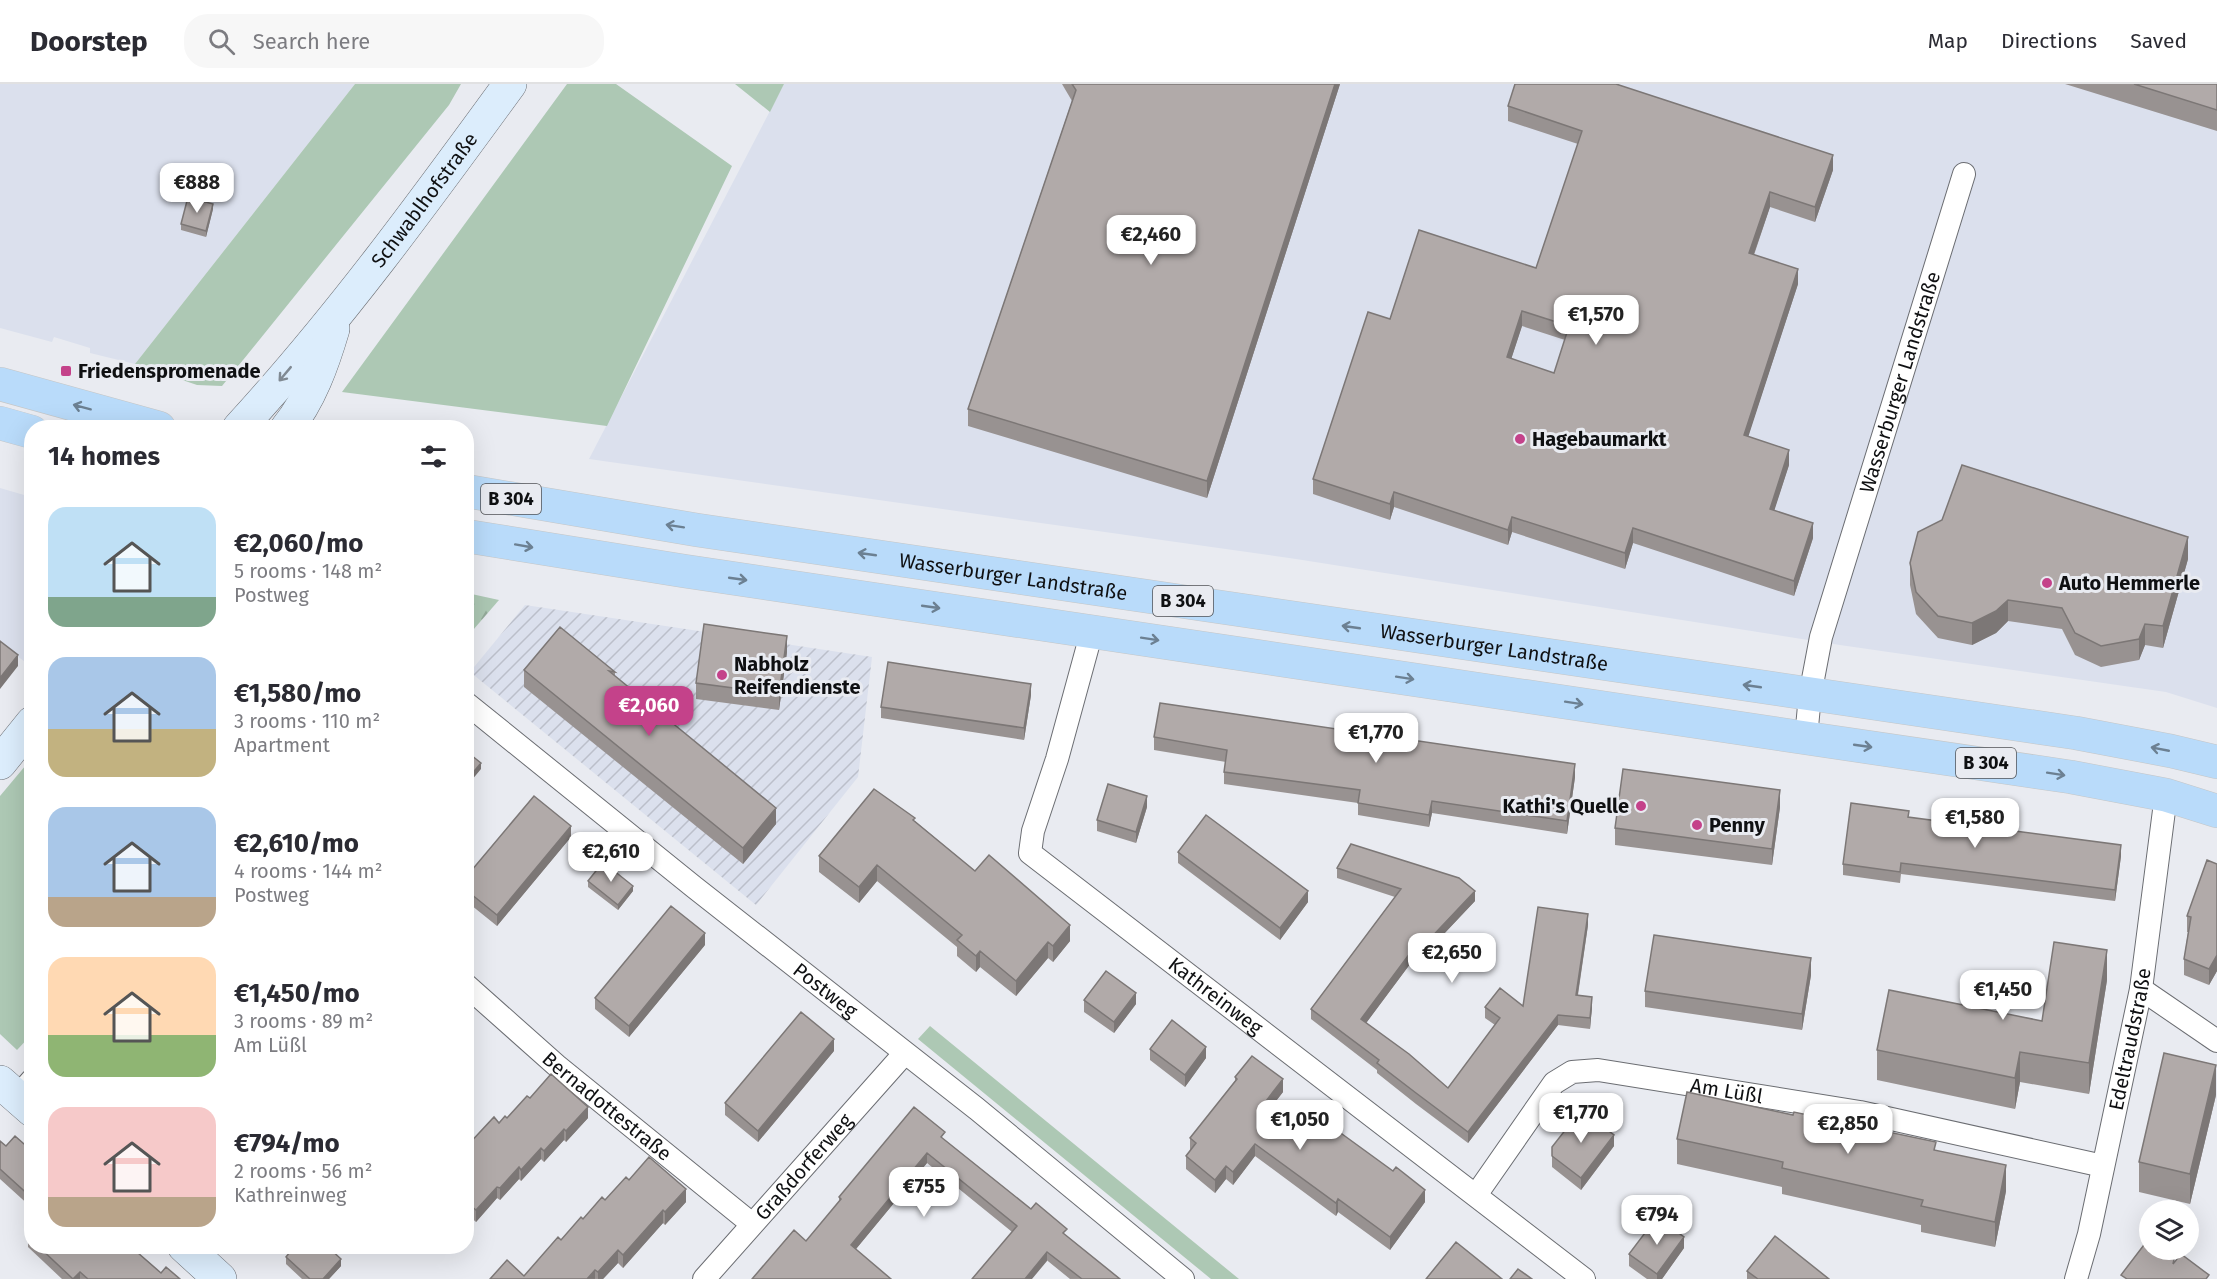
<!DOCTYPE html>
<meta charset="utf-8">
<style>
body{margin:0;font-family:"Fira Sans",sans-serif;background:#f7f7f7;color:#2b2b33;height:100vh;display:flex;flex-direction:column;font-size:22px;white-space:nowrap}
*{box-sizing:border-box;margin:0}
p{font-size:20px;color:#7c7c81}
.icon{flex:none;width:33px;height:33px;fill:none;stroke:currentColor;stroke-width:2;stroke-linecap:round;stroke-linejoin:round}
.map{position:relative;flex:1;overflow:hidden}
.side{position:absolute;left:24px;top:336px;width:450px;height:834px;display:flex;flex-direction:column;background:#fff;border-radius:24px;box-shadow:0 6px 24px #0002}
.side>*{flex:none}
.tools{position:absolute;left:2139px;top:1116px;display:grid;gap:12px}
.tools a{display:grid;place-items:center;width:60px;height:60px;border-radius:50%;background:#fff;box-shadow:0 6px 24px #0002;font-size:30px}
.price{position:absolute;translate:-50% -51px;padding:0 14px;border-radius:12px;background:#fff;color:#222;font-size:20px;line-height:39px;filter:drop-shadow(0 2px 3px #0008)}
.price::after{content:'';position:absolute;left:50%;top:36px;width:18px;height:14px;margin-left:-9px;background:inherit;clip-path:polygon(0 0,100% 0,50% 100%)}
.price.active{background:#c4428a;color:#fff}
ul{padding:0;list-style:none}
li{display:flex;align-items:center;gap:18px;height:150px;padding:0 24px}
li span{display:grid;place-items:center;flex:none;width:168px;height:120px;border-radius:18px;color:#555}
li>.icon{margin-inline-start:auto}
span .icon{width:72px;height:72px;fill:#fffc;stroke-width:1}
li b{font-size:26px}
h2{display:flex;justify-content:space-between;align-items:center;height:72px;padding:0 24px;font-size:26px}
header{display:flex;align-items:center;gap:36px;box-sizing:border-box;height:84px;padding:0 30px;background:#fff;border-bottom:2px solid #e1e1e2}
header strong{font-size:28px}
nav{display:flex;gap:33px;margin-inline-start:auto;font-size:21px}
.search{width:420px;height:54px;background:#f7f7f7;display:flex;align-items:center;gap:15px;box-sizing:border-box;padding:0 21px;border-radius:24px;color:#7c7c81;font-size:22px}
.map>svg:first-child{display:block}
</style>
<header>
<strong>Doorstep</strong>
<div class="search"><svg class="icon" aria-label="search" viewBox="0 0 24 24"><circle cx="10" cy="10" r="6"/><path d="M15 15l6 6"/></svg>Search here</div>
<nav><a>Map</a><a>Directions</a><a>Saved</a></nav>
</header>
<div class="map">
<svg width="2217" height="1195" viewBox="0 0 2217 1195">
<defs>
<pattern id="industrial-furrows" width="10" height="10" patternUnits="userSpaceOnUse" patternTransform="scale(1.5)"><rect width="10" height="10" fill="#dbe0ed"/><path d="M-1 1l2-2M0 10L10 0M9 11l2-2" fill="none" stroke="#bbbfca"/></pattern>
<pattern id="forest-firs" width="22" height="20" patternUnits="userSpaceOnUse" patternTransform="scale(1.5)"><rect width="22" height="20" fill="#adc8b4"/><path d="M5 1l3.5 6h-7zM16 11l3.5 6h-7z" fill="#94ab9a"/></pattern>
</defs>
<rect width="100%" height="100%" fill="#e9ebf1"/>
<!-- built -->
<path fill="#dbe0ed" d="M0 0H355L135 280 90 269V264L54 253 52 258 0 244Z
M784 0H2217V624L2166 608 1840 561 1296 475 589 375Z
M0 404 31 413V582L0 560Z"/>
<!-- industrial -->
<path fill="url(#industrial-furrows)" d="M525 521 872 573 858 693 756 821 470 588Z"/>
<!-- green -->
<path fill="#adc8b4" d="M355 0H461L449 21 222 302 197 301 135 280Z
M567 0H616L732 82 607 342 342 308Z
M735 0H784L770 28Z
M31 675 32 950 17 966 0 950V712Z
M930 942 1239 1195H1211L918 955Z"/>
<!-- forest -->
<path fill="url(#forest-firs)" d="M467 509 499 516 467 553 466 509Z"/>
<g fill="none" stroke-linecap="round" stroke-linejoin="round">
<defs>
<g id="street">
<path id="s1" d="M1092 547 1057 675 1033 747 1030 769 1584 1195"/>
<path id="s2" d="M466 619 694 803 977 1025 1183 1195"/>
<path id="s3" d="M1806 654 1810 611 1821 553 1964 90"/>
<path id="s4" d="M466 901 556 981 752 1140"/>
<path d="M2141 905 2217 957"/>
<path d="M17 1013 32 996"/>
<path id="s5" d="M1476 1111 1554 999 1572 988 1598 986 1860 1028 2103 1082"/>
<path id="s6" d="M704 1195 904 970"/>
<path id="s7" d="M2076 1195 2089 1150 2141 905 2166 711"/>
</g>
<g id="secondary">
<path id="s8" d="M239 344C338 236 424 118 510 0"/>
<path d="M287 344C310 316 323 279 333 245"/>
<path d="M0 679 32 639"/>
<path d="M0 998 32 1026"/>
<path d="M184 1162 220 1195"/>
</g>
<g id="primary">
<path d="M0 300 159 344"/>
<path d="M0 339 32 348"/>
<path id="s9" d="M466 407 697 446 2076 649 2171 667 2217 678"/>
<path d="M466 452 684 487 1806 654 2071 693 2166 711 2217 727"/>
</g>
</defs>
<!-- street casing -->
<use href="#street" stroke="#6b6d72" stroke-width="24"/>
<!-- secondary casing -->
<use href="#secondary" stroke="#6b6d72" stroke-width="34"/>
<!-- primary casing -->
<use href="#primary" stroke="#c5c6c6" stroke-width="34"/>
<!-- street -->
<use href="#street" stroke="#fff" stroke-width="22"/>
<!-- secondary -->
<use href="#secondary" stroke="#dcedfc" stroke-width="33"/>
<!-- primary -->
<use href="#primary" stroke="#b9dbfa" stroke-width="33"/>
</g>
<!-- wall -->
<path fill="#989291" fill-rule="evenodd" d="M1062 0H1340L1207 414 968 342V325L1072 17Z
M2065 0H2217V47Z
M1508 22 1833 86 1815 138 1770 123 1754 171 1798 200 1748 352 1789 381 1774 426 1813 454 1794 512 1633 459 1625 485 1512 448 1508 461 1394 423 1390 436 1313 410V395L1390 235 1536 184 1578 60 1508 37ZM1522 242 1565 256 1554 289 1511 275Z
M213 125 206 153 181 146V140Z
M2188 475 2163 564 2145 561 2139 576 2101 583 2075 571 2062 545 2008 537 1996 549 1972 561 1938 554 1916 530 1910 501V479Z
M787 568 779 626 696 615V599Z
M524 586 615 588V592L776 740 743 780 524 603Z
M1031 611 1024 656 881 634V623Z
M1154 653 1575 693 1567 750 1432 729 1429 743 1358 731V719L1224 700V688L1226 678 1154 666Z
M1147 723 1136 759 1097 747V736Z
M1780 723 1772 781 1615 761V744Z
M1909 733 2121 772 2115 817 1901 790 1900 799 1843 791V780Z
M915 737 975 787 1070 857 1053 878 1048 874 1016 912 980 883 976 888 957 872V863L877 797 859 819 819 788V772Z
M571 753 497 842 466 817V793Z
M1178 768 1308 818 1280 856 1178 779Z
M2217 780V887L2209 901 2184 891V875L2188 848H2187V832Z
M1337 784 1475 817 1424 871 1419 868 1366 939 1448 1004 1495 941 1485 934V923L1523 922 1588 841 1578 911 1592 923 1590 945 1558 941 1468 1059 1416 1020 1377 989V986L1311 935V925L1395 813 1337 794Z
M588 797 633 807 618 826 588 803Z
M705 861 629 953 595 925V914Z
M1811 891 1802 946 1645 923V907Z
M2107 896 2089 1010 2020 998 2015 1025 1877 996V966L2042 937Z
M1084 916 1136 920 1114 949 1084 928Z
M1150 965 1206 974 1185 1003 1150 976Z
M834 967 758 1058 725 1031V1019Z
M1235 993 1283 1008 1272 1022 1309 1050 1425 1118 1390 1166 1338 1128 1336 1132 1255 1072 1233 1101 1226 1095 1215 1109 1186 1085V1072L1190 1067V1054L1235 997Z
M2216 1011 2190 1120 2139 1108V1078Z
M530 1014 588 1034 566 1058 564 1056 544 1078 541 1075 521 1097 519 1095 500 1116 497 1114 476 1138 466 1129V1063L499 1039 507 1034Z
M1677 1055 1936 1066 2006 1107 1995 1163 1921 1148V1141L1782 1110V1103L1677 1080Z
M945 1056 1031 1125 1120 1195H1070L927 1079 856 1165 806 1157 839 1119V1113Z
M0 1057 6 1062 32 1067V1124L0 1095Z
M1614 1062 1581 1106 1552 1083V1063Z
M629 1096 686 1118 665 1141 663 1139 623 1184 618 1179 603 1195H490L524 1192 583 1135Z
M32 1149V1162H130L161 1189 180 1195H62L28 1163V1153Z
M283 1162H327L341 1182 329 1195H302L286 1180V1173L290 1168Z
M1684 1164 1662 1195H1647L1629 1182V1170Z
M1747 1187 1829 1195H1747Z"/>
<!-- shaded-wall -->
<path fill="#7c7776" d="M1335 0H1340L1207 414V397Z
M1833 71V86L1815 138V123Z
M1770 108V123L1749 184V169Z
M213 120V125L206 153V147Z
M1798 185V200L1744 366V351Z
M1522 227V242L1507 288V273Z
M1789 366V381L1770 440V425Z
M1394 408V423L1390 436V420Z
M1512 433V448L1508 461V446Z
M1813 439V454L1794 512V497Z
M1633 444V459L1625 485V469Z
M2188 453V475L2163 564V542Z
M2008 516V537L1996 549 1972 561V539Z
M2145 540V561L2139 576V555Z
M787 552V568L779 626V610Z
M18 571V582L0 605V594Z
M1031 600V611L1024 656V644Z
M481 679V685L466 703V697Z
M1575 680V693L1567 750V737Z
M1780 706V723L1772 781V765Z
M1147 712V723L1136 759V748Z
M1432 717V729L1429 743V731Z
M776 724V740L743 780V764Z
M571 742V753L497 842V831Z
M2121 761V772L2115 817V806Z
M877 781V797L859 819V803Z
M633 802V807L618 826V821Z
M1308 807V818L1280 856V844Z
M1475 807V817L1424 871V861Z
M1588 830V841L1576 922V911Z
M1070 841V857L1053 878V862Z
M705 849V861L629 953V942Z
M1419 857V868L1361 946V935Z
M1048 858V874L1016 912V897Z
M2107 866V896L2089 1010V979Z
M980 867V883L976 888V872Z
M2217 871V887L2209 901V885Z
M1811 874V891L1802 946V930Z
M1136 909V920L1114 949V938Z
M1592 913V923L1590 945V934Z
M1558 931V941L1468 1059V1048Z
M834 955V967L758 1058V1047Z
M1206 963V974L1185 1003V991Z
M2020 968V998L2015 1025V994Z
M2216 981V1011L2190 1120V1090Z
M1283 995V1008L1266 1030V1017Z
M588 1023V1034L566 1058V1047Z
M564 1045V1056L544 1078V1067Z
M1614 1051V1062L1581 1106V1094Z
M1255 1060V1072L1233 1101V1088Z
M541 1064V1075L521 1097V1086Z
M927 1069V1079L851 1171V1161Z
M2006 1081V1107L1995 1163V1138Z
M1226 1082V1095L1215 1109V1096Z
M519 1083V1095L500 1116V1104Z
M497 1103V1114L476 1138V1126Z
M686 1105V1118L665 1141V1128Z
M1425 1106V1118L1390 1166V1153Z
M1338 1115V1128L1336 1132V1119Z
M663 1126V1139L623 1184V1171Z
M1684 1153V1164L1662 1195H1657V1190Z
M618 1166V1179L603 1195H598V1188Z
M1047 1168V1177L1032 1195H1025Z
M341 1175V1182L329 1195H323Z
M595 1186V1195H587Z
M80 1188V1195H73Z"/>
<!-- building -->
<path fill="#b1aaa9" stroke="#7c7776" stroke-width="1.5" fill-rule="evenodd" d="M1072 0H1335L1207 397 968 325 1076 6Z
M1515 0H1616L1833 71 1815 123 1770 108 1749 169 1798 185 1744 351 1789 366 1770 425 1813 439 1794 497 1633 444 1625 469 1512 433 1508 446 1394 408 1390 420 1313 395 1368 228 1390 235 1419 146 1536 184 1582 47 1508 22ZM1522 227 1569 242 1554 289 1507 273Z
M2134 0H2217V26Z
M188 113 213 120 206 147 181 140Z
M1962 381 2188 453 2163 542 2145 540 2139 555 2101 562 2075 549 2062 524 2008 516 1996 527 1972 539 1938 532 1916 508 1910 479 1918 448 1942 436Z
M704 540 787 552 779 610 696 599Z
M560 543 615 588 609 587 776 724 743 764 524 586Z
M0 557 18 571 0 594Z
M888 578 1031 600 1024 644 881 623Z
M1160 619 1575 680 1567 737 1432 717 1429 731 1358 719 1360 706 1224 688 1227 666 1154 653Z
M466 667 481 679 466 697Z
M1623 685 1780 706 1772 765 1615 744Z
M1108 700 1147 712 1136 748 1097 736Z
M874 705 915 734 913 736 975 787 989 771 1070 841 1053 862 1048 858 1016 897 980 867 976 872 957 856 962 851 877 781 859 803 819 772Z
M534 712 571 742 497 831 466 806V793Z
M1851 719 1909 727 1908 733 2121 761 2115 806 1901 779 1900 788 1843 780Z
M1206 731 1308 807 1280 844 1178 768Z
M1351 760 1459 794 1475 807 1424 861 1419 857 1361 935 1409 970 1448 1004 1500 934 1485 923 1500 904 1523 922 1538 823 1588 830 1576 911 1592 913 1590 934 1558 931 1468 1048 1416 1009 1377 979 1379 976 1311 925 1401 805 1337 784Z
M2207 776 2217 780V871L2209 885 2184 875 2191 833 2187 832Z
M603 778 633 802 618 821 588 797Z
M671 822 705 849 629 942 595 914Z
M1654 851 1811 874 1802 930 1645 907Z
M2054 858 2107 866 2089 979 2020 968 2015 994 1877 966 1889 906 2042 937Z
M1106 887 1136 909 1114 938 1084 916Z
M801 928 834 955 758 1047 725 1019Z
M1172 936 1206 963 1185 991 1150 965Z
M2164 969 2216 981 2190 1090 2139 1078Z
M1252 972 1283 995 1266 1017 1309 1050 1320 1034 1393 1087 1396 1083 1425 1106 1390 1153 1338 1115 1336 1119 1255 1060 1233 1088 1226 1082 1215 1096 1186 1072 1196 1059 1190 1054 1237 995 1235 993Z
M551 990 588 1023 566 1047 564 1045 544 1067 541 1064 521 1086 519 1083 500 1104 497 1103 476 1126 466 1118V1063L494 1033 499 1039 505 1032 507 1034 527 1012 530 1014Z
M1687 1008 1793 1031 1794 1028 1936 1058 1934 1066 2006 1081 1995 1138 1921 1122 1923 1116 1782 1084 1783 1078 1677 1055Z
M914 1023 945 1048 941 1053 1031 1125 1036 1119 1067 1145 1063 1149 1120 1195H1082L1047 1168 1025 1195H972L1017 1142 927 1069 851 1161 891 1195H752L794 1146 806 1157 841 1115 839 1113Z
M1581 1026 1614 1051 1581 1094 1552 1072V1063Z
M15 1052 32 1067V1114L0 1085V1057L6 1062Z
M649 1073 686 1105 665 1128 663 1126 623 1171 618 1166 598 1188 595 1186 587 1195H490L507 1176 524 1192 558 1153 561 1156 581 1133 583 1135 602 1113 605 1116 626 1093 629 1096Z
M1657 1133 1684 1153 1657 1190 1629 1170Z
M32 1149V1156L28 1153Z
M1775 1152 1829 1195H1758L1747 1187Z
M2150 1153V1166H2176L2173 1180 2181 1170 2209 1191 2206 1195H2127L2121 1191Z
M1456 1158 1502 1195H1426Z
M38 1162H130L161 1189 166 1183 180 1195H88L80 1188 73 1195Z
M291 1162H327L341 1175 323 1195H310L286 1173 293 1164Z
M1518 1185 1532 1195H1510Z"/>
<!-- one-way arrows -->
<defs><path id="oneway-shaft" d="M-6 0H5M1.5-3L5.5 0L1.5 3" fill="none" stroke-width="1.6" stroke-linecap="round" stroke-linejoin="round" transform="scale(1.5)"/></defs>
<use stroke="#808a93" href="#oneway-shaft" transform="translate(285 290) rotate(130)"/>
<g stroke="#6c8092">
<use href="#oneway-shaft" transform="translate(82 323) rotate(-165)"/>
<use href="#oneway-shaft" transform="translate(675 442) rotate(-171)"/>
<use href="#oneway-shaft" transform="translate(524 462) rotate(10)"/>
<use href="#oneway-shaft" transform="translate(867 470) rotate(-172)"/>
<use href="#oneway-shaft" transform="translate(738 495) rotate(8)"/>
<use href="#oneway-shaft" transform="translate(931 523) rotate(8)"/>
<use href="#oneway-shaft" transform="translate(1351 543) rotate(-172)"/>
<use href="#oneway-shaft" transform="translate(1150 555) rotate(9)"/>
<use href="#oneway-shaft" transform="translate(1405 594) rotate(9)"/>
<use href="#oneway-shaft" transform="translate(1752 602) rotate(-172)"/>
<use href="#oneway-shaft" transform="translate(1574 619) rotate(9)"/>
<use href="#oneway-shaft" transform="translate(1863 662) rotate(8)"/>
<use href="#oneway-shaft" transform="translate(2160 665) rotate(-169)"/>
<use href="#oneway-shaft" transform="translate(2056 690) rotate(9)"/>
</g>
<!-- markers -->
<g fill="#c4428a" stroke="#e9ebf1" stroke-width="2">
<rect x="60" y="281" width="12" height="12" rx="3"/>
<circle cx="1520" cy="355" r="6"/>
<circle cx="2047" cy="499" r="6"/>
<circle cx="722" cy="591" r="6"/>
<circle cx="1641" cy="722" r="6"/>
<circle cx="1697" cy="741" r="6"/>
</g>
<g text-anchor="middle" stroke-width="6" stroke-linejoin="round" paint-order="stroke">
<!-- shield labels -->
<g fill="#e9ebf1" stroke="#505255" stroke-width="1.5">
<rect x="481" y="400" width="60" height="30" rx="4.5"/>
<rect x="1153" y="502" width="60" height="30" rx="4.5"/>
<rect x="1956" y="664" width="60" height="30" rx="4.5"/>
</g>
<g font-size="18" font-weight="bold" fill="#0f1012">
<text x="511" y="421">B 304</text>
<text x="1183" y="523">B 304</text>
<text x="1986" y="685">B 304</text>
</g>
<!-- street labels -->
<g font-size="20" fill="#0f1012" stroke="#e9ebf1">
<text dy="7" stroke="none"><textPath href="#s8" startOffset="294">Schwablhofstraße</textPath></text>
<text dy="7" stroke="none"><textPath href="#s3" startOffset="369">Wasserburger Landstraße</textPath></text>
<text dy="7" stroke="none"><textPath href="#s9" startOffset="554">Wasserburger Landstraße</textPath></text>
<text dy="7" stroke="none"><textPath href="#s9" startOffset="1040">Wasserburger Landstraße</textPath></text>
<text dy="7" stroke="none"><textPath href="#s2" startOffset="460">Postweg</textPath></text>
<text dy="7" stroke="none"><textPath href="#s1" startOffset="465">Kathreinweg</textPath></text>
<text dy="7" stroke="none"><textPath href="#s7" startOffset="246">Edeltraudstraße</textPath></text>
<text dy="7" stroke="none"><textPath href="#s5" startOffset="314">Am Lüßl</textPath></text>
<text dy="7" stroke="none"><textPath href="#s4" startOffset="186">Bernadottestraße</textPath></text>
<text dy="7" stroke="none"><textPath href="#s6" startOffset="150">Graßdorferweg</textPath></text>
</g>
<!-- poi labels -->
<g font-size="20" font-weight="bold" fill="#0f1012" stroke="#e9ebf1" text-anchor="start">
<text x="78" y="294">Friedenspromenade</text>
<text x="1532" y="362">Hagebaumarkt</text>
<text x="2059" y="506">Auto Hemmerle</text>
<text x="734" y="587">Nabholz<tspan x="734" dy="23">Reifendienste</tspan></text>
<text x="1629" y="729" text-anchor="end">Kathi's Quelle</text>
<text x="1709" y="748">Penny</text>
</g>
</g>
</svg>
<div class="tools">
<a><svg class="icon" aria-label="layers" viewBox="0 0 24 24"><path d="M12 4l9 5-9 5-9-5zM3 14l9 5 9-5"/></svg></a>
</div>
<b class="price" style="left:197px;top:130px">€888</b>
<b class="price" style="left:1151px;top:182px">€2,460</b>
<b class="price" style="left:1596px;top:262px">€1,570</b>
<b class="price active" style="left:649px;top:653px">€2,060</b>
<b class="price" style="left:1376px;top:680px">€1,770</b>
<b class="price" style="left:1975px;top:765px">€1,580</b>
<b class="price" style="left:611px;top:799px">€2,610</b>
<b class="price" style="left:1452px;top:900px">€2,650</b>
<b class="price" style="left:2003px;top:937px">€1,450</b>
<b class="price" style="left:1581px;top:1060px">€1,770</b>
<b class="price" style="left:1300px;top:1067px">€1,050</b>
<b class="price" style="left:1848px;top:1071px">€2,850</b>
<b class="price" style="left:924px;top:1134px">€755</b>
<b class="price" style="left:1657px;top:1162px">€794</b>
<section class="side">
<h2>14 homes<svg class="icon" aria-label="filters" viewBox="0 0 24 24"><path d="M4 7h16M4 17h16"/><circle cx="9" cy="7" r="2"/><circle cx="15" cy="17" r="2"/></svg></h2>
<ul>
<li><span style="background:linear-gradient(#bfe0f5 75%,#7fa58c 0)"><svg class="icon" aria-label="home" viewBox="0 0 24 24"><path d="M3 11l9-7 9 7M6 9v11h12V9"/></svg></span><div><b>€2,060/mo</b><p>5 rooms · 148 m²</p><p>Postweg</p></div></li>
<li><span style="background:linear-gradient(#a9c7e8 60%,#c2b280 0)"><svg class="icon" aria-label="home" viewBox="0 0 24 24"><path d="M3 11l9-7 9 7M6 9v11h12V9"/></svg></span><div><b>€1,580/mo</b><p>3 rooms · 110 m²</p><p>Apartment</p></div></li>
<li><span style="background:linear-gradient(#a9c7e8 75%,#b9a48a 0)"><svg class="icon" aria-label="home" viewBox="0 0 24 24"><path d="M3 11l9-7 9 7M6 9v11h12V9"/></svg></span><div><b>€2,610/mo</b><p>4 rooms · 144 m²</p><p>Postweg</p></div></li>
<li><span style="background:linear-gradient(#ffd9b3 65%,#8fb573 0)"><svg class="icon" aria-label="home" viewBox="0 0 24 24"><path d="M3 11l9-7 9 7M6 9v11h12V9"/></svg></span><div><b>€1,450/mo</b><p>3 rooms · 89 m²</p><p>Am Lüßl</p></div></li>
<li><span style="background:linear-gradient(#f6c9c9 75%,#b9a48a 0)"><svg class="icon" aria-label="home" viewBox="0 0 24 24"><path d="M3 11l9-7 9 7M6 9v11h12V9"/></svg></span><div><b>€794/mo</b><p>2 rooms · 56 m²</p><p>Kathreinweg</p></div></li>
</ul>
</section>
</div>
